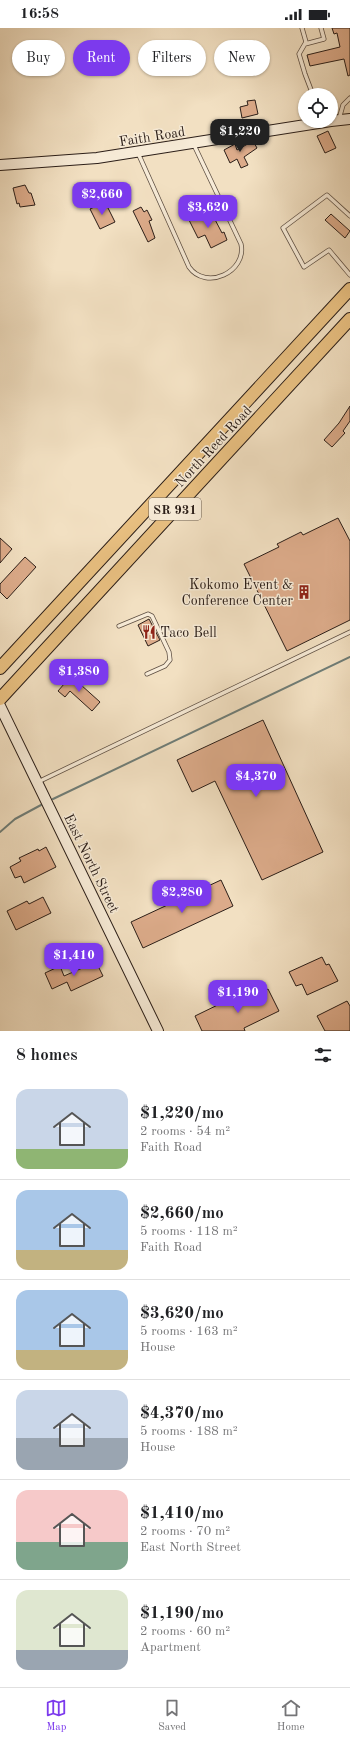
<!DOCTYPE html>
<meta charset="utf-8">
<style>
body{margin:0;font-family:"Old Standard TT",serif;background:#f6f6f6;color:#202124;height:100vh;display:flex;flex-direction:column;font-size:15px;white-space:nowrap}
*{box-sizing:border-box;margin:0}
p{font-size:13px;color:#757577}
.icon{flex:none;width:22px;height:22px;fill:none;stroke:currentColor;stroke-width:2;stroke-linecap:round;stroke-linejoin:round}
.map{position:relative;height:1003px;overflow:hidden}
.panel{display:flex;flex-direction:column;background:#fff;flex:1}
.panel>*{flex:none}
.banner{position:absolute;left:12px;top:12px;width:326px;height:36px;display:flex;gap:8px}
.fabs{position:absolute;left:298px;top:60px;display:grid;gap:8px}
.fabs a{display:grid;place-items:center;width:40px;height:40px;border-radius:50%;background:#fff;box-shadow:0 1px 3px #0004;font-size:20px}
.price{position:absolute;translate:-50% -34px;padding:0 9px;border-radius:8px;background:#7c3aed;color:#fff;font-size:13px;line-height:26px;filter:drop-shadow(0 1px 2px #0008)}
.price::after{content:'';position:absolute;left:50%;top:24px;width:12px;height:9px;margin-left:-6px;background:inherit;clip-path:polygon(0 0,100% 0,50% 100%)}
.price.active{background:#222;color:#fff}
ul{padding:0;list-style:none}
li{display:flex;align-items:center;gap:12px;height:100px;padding:0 16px}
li+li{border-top:1px solid #e0e0e0}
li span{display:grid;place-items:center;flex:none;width:112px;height:80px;border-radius:12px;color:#555}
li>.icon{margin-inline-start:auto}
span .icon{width:48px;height:48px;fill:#fffc;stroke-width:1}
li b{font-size:17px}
h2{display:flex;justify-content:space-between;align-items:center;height:48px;padding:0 16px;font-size:17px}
.chip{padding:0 14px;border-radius:18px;background:#fff;box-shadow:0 1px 3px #0004;font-size:14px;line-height:36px}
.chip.active{background:#7c3aed;color:#fff}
.status{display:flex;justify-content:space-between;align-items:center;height:28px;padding:0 20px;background:#fff;direction:ltr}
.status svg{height:11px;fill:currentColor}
.menu{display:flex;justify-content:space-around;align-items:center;height:56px;border-top:1px solid #e0e0e0;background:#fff;font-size:11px;color:#757577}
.menu a{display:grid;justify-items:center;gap:2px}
.menu .active{color:#7c3aed}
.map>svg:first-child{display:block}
</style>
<div class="status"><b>16:58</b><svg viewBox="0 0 49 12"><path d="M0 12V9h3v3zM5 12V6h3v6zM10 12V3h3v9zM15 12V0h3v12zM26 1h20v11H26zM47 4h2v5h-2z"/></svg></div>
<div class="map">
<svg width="350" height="1003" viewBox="0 0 350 1003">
<rect width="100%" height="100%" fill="#f2e0c2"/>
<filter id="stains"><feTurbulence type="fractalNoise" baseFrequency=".005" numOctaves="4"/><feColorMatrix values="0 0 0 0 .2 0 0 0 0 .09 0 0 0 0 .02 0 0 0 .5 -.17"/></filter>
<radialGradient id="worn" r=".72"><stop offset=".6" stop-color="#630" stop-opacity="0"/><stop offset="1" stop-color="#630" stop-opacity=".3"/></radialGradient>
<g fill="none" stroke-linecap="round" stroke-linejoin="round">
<!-- stream -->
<path stroke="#6f7d77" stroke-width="2" d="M53 771 350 629
M0 804 15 791 41 777"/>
</g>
<!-- building -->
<path fill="#dcab8a" stroke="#2b1e18" d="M332 0H350V47L348 48 344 31 310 38 307 27 340 19 337 5 334 6Z
M255 72 258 86 242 90 240 79 248 77 247 73Z
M328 103 336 120 325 125 317 108Z
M253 113 257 120 244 129 248 137 241 140 237 131 230 135 224 122 235 116 237 122Z
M25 157 29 165H31L35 177 20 179 19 175 17 176 13 160Z
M105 174 115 194 100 201 90 181Z
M141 179 144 184 147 182 152 192 149 193 155 210 148 214 133 183Z
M210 182 222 205 224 204 227 212 211 220 205 207 198 210 189 192Z
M331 186 350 203 345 210 325 192Z
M350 378V393L343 403 345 405 332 419 324 412 339 395Z
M338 490 350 513V592L287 623 244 536 279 519 277 516 301 504 303 507Z
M0 510 12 521 0 535Z
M25 529 36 539 7 571 0 564V556Z
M149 591 160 612 148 618 138 597Z
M71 648 100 674 92 683 70 663 65 669 58 663Z
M263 692 323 824 262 852 215 753 192 764 177 732Z
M46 819 56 839 24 855 21 848 15 850 10 839 21 833 19 830 38 821 39 823Z
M221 852 233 878 143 920 131 894Z
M43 869 51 885 16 902 7 883 27 873 29 876Z
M322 929 326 937 329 936 338 953 307 967 302 956 296 958 289 944Z
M96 934 103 948 71 963 67 954 52 961 45 945 60 938 64 948Z
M268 961 279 983 244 1000 245 1003H202L195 988 230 971 233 978Z
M347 973 350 978V1003H325L317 988Z"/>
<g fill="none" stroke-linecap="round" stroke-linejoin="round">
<defs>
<path id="lane" d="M302 0 306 14 299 26 305 46 313 67
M305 16 324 11 321 0
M339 91 343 77 350 70
M138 125 189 239C206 263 247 244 241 216L194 117
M350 188 327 167 283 200 304 239 329 222 350 247
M119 598 148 586 152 588 169 624 170 632 165 638 147 646
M38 754 350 604"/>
<path id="secondary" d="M331 93 350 91
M0 137 97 130 331 93
M0 678 158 1003"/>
<path id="primary" d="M0 640 350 261
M0 671 350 291"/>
</defs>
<!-- lane casing -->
<use href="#lane" stroke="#5d4e42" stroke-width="5"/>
<!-- secondary casing -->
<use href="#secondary" stroke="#2b1e18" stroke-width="12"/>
<!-- primary casing -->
<use href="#primary" stroke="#2b1e18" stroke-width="14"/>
<!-- lane -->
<use href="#lane" stroke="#f7ebd7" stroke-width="3.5"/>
<!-- secondary -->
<use href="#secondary" stroke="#f7ebd7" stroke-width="10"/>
<!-- primary -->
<use href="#primary" stroke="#e9c081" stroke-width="12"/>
</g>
<!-- icons -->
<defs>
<symbol id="building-bare" viewBox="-9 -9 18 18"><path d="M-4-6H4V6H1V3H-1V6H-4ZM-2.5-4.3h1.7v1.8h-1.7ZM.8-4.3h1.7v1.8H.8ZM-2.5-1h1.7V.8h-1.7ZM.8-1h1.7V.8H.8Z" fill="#8f2418" stroke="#f7ebd7" stroke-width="2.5" paint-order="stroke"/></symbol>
<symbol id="restaurant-bare" viewBox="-9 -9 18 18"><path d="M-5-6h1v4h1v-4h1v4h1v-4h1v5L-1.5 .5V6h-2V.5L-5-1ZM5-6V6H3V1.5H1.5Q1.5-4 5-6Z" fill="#8f2418" stroke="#f7ebd7" stroke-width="2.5" paint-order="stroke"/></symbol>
</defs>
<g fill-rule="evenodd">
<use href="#building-bare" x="294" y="554" width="20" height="20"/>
<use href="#restaurant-bare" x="139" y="594" width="20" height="20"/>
</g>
<g text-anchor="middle" stroke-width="3" stroke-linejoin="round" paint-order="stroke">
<!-- shield labels -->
<rect fill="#f7ebd7" stroke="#685c51" stroke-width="1" x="149" y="470" width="52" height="22" rx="3"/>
<g font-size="13" font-weight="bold" fill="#2b1e18">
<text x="175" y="486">SR 931</text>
</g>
<!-- street labels -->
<g font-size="14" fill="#2b1e18" stroke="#f7ebd7">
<text transform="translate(152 108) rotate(-9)" y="5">Faith Road</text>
<text transform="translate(213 418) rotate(-47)" y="5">North Reed Road</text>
<text transform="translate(92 835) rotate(64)" y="5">East North Street</text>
</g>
<!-- poi labels -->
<g font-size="14" fill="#2b1e18" stroke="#f7ebd7" text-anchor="end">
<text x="293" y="561">Kokomo Event &amp;<tspan x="293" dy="16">Conference Center</tspan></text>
<text x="160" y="609" text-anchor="start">Taco Bell</text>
</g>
</g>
<rect width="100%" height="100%" filter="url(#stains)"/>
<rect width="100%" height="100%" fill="url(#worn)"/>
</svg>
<div class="fabs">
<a><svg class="icon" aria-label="locate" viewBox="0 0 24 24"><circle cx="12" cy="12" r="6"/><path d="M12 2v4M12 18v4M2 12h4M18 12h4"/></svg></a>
</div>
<b class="price active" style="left:240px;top:125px">$1,220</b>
<b class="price" style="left:102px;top:188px">$2,660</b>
<b class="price" style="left:208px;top:201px">$3,620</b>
<b class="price" style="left:79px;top:665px">$1,380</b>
<b class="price" style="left:256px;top:770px">$4,370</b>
<b class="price" style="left:182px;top:886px">$2,280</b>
<b class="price" style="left:74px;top:949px">$1,410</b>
<b class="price" style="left:238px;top:986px">$1,190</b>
<div class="banner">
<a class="chip">Buy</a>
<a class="chip active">Rent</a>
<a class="chip">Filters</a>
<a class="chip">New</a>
</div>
</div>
<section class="panel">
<h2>8 homes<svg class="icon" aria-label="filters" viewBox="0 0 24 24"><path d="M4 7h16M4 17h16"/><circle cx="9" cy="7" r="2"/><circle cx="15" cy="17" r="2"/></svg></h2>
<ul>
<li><span style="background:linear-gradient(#c9d6e8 75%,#8fb573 0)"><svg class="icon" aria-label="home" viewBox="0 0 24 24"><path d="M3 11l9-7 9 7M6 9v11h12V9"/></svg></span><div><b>$1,220/mo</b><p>2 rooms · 54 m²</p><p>Faith Road</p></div></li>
<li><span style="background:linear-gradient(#a9c7e8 75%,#c2b280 0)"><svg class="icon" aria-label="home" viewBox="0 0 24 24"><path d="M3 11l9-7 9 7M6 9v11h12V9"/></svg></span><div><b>$2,660/mo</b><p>5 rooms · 118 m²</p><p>Faith Road</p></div></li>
<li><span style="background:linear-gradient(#a9c7e8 75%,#c2b280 0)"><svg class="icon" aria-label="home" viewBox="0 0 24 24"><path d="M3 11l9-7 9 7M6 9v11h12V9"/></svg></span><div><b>$3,620/mo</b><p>5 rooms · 163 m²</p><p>House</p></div></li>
<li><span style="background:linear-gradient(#c9d6e8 60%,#9aa5b1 0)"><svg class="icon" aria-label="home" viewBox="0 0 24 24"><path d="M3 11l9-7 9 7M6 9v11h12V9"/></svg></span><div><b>$4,370/mo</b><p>5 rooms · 188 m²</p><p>House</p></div></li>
<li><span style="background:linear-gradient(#f6c9c9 65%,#7fa58c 0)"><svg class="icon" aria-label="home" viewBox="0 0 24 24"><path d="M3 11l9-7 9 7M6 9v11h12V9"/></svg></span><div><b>$1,410/mo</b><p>2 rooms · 70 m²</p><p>East North Street</p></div></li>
<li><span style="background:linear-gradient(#dfe7d0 75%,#9aa5b1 0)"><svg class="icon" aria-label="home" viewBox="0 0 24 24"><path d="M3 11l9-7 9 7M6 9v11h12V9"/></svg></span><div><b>$1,190/mo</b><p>2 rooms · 60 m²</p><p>Apartment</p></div></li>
</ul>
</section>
<nav class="menu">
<a class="active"><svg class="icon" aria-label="map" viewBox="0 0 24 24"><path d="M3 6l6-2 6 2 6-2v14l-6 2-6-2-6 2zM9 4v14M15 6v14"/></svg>Map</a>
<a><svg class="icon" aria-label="saved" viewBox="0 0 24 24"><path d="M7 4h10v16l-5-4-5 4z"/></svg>Saved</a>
<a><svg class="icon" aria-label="home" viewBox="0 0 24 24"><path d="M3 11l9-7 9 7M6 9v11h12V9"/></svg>Home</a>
</nav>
